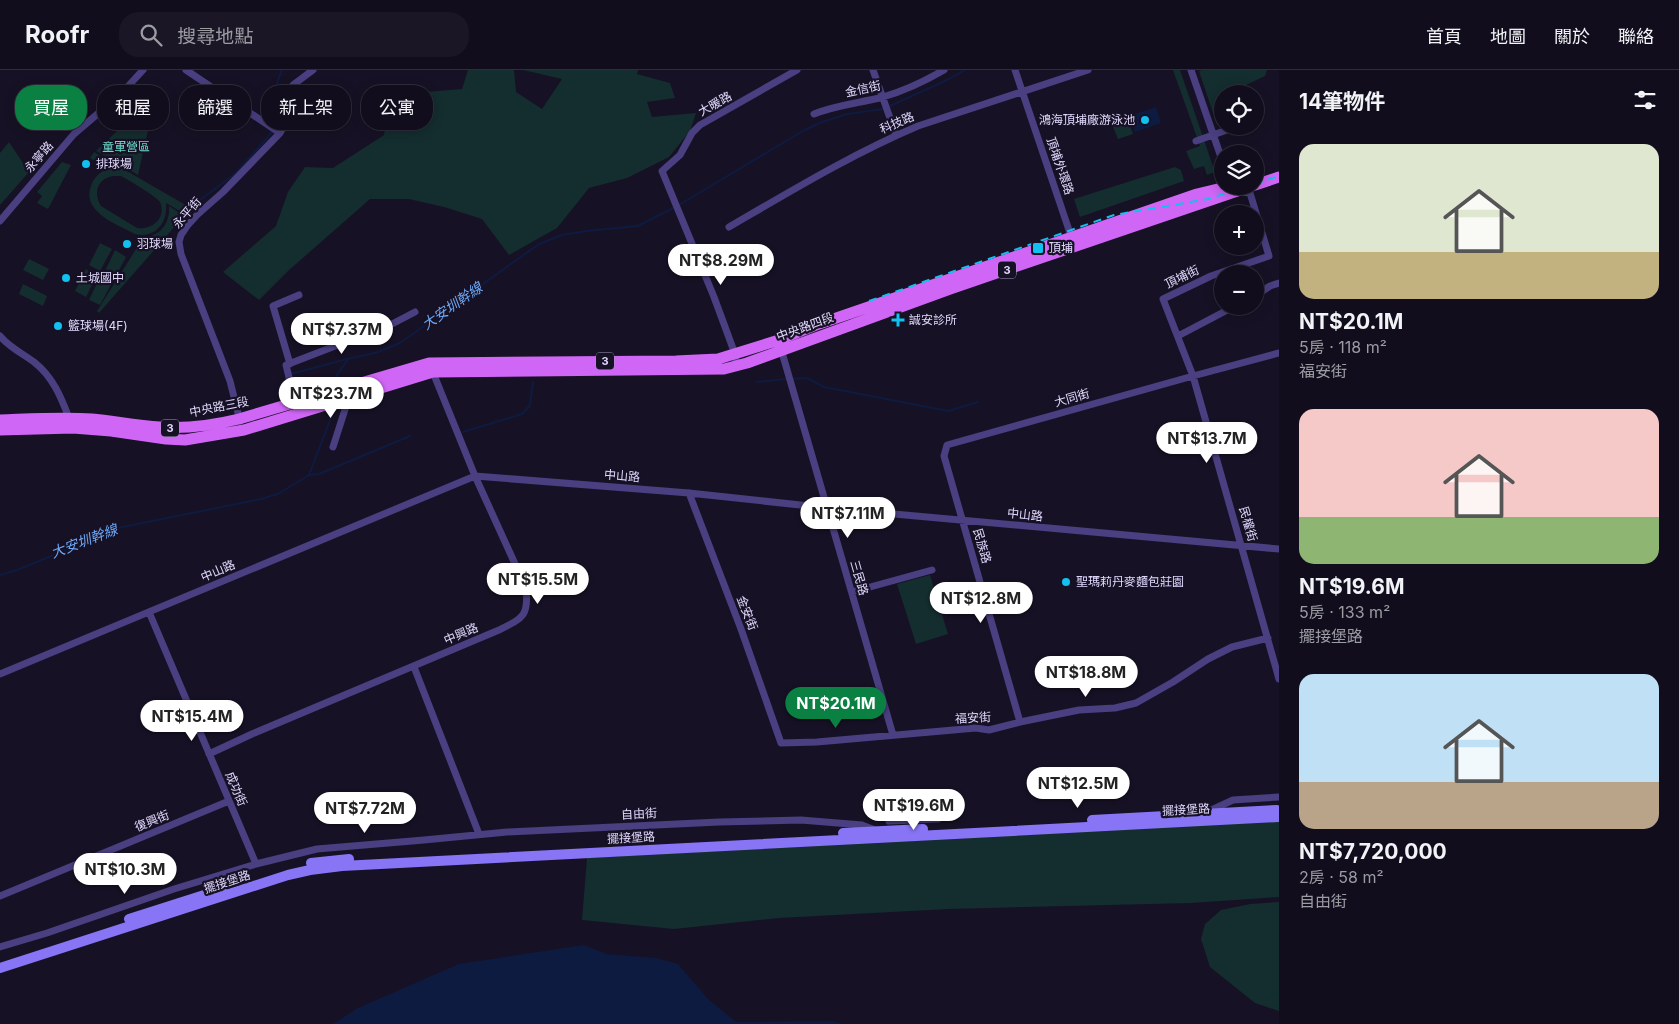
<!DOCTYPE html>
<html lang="zh-TW">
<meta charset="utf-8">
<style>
body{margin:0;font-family:Inter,"Noto Sans TC",sans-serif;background:#1a1625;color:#f1f3f6;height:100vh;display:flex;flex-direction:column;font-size:19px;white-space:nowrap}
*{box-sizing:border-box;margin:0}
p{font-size:16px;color:#9c9ca3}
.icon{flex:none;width:28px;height:28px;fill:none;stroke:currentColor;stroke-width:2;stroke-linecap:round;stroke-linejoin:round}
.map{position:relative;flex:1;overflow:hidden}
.panel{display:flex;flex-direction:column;background:#110d1c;width:400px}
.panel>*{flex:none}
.top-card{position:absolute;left:15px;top:15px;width:475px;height:45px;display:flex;gap:10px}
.fabs{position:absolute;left:1214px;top:15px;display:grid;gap:10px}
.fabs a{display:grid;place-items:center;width:50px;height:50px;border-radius:50%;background:#110d1c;box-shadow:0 2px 12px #0003,0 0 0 1px #302d3b;font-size:25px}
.price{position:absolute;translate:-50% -42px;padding:0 11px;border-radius:18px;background:#fff;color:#222;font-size:16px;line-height:32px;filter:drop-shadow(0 1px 2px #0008)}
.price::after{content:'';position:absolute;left:50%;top:30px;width:15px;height:11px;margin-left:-8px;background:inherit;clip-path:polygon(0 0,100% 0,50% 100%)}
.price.active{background:#0b8043;color:#fff}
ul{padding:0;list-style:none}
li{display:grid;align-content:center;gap:10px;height:265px;padding:0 20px}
li span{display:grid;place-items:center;height:155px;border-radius:15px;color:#555}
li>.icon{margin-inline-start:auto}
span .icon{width:90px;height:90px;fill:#fffc;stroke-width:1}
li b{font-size:21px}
h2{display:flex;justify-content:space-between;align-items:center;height:60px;padding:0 20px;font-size:21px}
.pill{padding:0 18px;border-radius:20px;background:#110d1c;box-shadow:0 2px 12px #0003,0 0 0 1px #302d3b;font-size:18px;line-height:45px}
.pill.active{background:#0b8043;color:#fff}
header{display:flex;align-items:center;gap:30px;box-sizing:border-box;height:70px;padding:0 25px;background:#110d1c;border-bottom:1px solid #302d3b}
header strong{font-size:24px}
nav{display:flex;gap:28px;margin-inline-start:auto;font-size:18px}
.search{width:350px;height:45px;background:#1a1625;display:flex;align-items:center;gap:12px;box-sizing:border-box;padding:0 18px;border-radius:20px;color:#9c9ca3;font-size:19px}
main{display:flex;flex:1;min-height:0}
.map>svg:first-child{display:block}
</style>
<header>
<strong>Roofr</strong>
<div class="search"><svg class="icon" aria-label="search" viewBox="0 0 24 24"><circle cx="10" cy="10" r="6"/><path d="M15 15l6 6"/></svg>搜尋地點</div>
<nav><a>首頁</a><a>地圖</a><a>關於</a><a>聯絡</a></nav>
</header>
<main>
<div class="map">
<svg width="1279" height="954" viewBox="0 0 1279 954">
<rect width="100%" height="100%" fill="#171125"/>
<!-- green -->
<path fill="#142d2f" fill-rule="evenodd" d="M468 0H514L516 22 542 39 562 9 523 0H638L637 4 670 13 675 28 647 32 652 47 696 43 690 61 669 87 627 108 589 118 557 158 509 185 482 149 444 137 409 129H370L288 201 259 230 223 202 276 156 288 122 305 97 333 98 384 65 390 25 462 19Z
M1173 0H1180L1215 102 1207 105 1204 96 1194 99 1186 81 1200 76Z
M1202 0H1267L1265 6 1244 16 1241 24H1222V53L1217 55 1199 1Z
M135 44 149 56 138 105 96 81Z
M1127 47 1133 64 1118 69 1111 52Z
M9 72 29 102 0 135V83Z
M94 82 189 137 185 144 166 133C168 152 156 169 135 164 118 155 81 142 91 116 94 107 99 103 107 99L90 88ZM113 106C113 106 120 106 121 106 127 109 157 127 160 132 167 149 151 160 137 158L101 136C93 123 97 109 113 106Z
M62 92 71 95 48 139 37 133 42 126 37 122Z
M1175 97 1181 100 1184 111 1080 147 1074 129Z
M169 136 184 146 99 243 97 241 143 168C161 165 170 154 169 136Z
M100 173 112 179 100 201 89 195Z
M115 180 126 187 115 208 104 203Z
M29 189 49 199 43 210 23 200Z
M86 199 97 205 86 227 75 221Z
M100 207 112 213 100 235 89 230Z
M23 214 47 226 43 236 19 224Z
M930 505 948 564 916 574 897 514Z
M1279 749V827L1191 833 949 839 779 848 674 859 582 850 587 788 991 767Z
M1279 832V941L1255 933 1210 897 1201 869 1205 854 1221 840 1250 834Z"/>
<!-- water -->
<path fill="#0e1b41" d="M1156 37 1161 53 1135 62 1129 46Z
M584 875 607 884 656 888 678 894 708 929 736 952 834 951 843 954H333L358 938 459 894Z"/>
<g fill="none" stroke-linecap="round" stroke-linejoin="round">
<!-- stream -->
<path stroke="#0e1b41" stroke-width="2" d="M890 36 947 10 965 0
M276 58 280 52 283 38C273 22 275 16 282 0
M679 135 801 62 819 53 847 44 883 39
M183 154 199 131 237 102 273 61
M291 304 347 289
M792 309 807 308 824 317 948 341 978 332
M757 312 787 309
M337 315V305L348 289 378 282 400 273 539 174 562 165 587 161 638 156 675 137
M463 362 522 344 530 335 533 312
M310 405 319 404 410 366
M0 505 17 500 83 473 113 459 261 429 278 424 309 405 335 337"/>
<!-- street -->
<path stroke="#493f81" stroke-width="7" d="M186 0 280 63
M873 0 896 65
M1015 0 1072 169
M1191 0 1222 90
M814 44C836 35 860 33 883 27 904 21 925 11 944 0
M1255 51 1258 50
M1196 71 1238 56
M1240 122 1250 123 1269 186 1211 206 1163 229 1193 306 1279 609
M0 151 74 64 121 24 143 0
M729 157C791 121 852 84 918 56L1088 0
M1255 226 1270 216 1279 213
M0 266C10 278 22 283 34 292 53 307 61 327 69 348
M1178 266 1235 236
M781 279 893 665
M290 294 273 236 299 225
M737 296 735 284 714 227 662 101 680 85 692 63 700 55 797 0
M296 336 286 295 392 254 415 242
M240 351 230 311 181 184 179 172 181 165 187 156 197 145 223 122 280 63 285 54 288 41 290 20 293 15 313 0
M333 377 349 327
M689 423 741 559 781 673 817 672 976 658 989 660 1020 652 1079 640 1115 638 1136 633 1173 612 1208 589 1232 577 1268 568
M852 522 932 500
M149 542 256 794
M414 597 479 764
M0 604 475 406 689 423 828 438 1279 479
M1020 652 944 386 947 375 1193 306 1279 283
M209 684 252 664 499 560C523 548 529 546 526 518L475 406 432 300
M1207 742 1233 730 1279 727
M889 751 938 749
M0 826 229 731
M0 877 47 863 174 819 256 794 317 779 424 770 507 762 719 752 801 750 862 755 875 760"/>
<!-- secondary -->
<path stroke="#8775f6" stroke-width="10" d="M1092 750 1277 740
M843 763 923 759
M311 793 349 789
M129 849 223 819
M0 898 288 805 310 800 342 796 1279 747"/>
<!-- primary -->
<path stroke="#cf66f5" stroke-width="11" d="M1255 115 1279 107
M0 350C30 349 61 347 92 349 114 351 137 356 160 357 186 359 214 355 239 349L429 293 676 291 718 289 779 270 819 254 1197 124 1230 116
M0 360 73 358 111 361 166 369 185 370 244 360 433 302 724 299 747 293 950 219 1252 116"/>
<!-- rail -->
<path stroke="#11c1ef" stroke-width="2" stroke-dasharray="8 6" stroke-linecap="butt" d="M1255 114 1279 106
M869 231 1114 145 1208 129 1249 116"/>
</g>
<!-- markers -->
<g fill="#11c1ef" stroke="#171125" stroke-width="2">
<circle cx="1145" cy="50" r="5"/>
<circle cx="86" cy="94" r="5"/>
<circle cx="127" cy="174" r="5"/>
<rect x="1032" y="172" width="12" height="12" rx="2.5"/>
<circle cx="66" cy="208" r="5"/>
<path d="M895.5 242.5h5v5h5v5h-5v5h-5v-5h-5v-5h5z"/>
<circle cx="58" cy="256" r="5"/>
<circle cx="1066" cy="512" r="5"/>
</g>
<g text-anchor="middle" stroke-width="4.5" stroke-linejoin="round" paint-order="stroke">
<!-- shield labels -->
<g fill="#171125" stroke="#a49cbc" stroke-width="1">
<rect x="998" y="191.5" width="18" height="17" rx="4"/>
<rect x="596" y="282.5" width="18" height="17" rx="4"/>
<rect x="161" y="349.5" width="18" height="17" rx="4"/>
</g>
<g font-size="11" font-weight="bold" fill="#e0d8fc">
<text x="1007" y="204">3</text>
<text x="605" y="295">3</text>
<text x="170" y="362">3</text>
</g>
<!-- street labels -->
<g font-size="12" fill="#e0d8fc" stroke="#171125">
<text transform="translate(863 19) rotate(-12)" y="4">金信街</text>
<text transform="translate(715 34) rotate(-29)" y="4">大暖路</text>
<text transform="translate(897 53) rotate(-23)" y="4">科技路</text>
<text transform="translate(39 87) rotate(-49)" y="4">永寧路</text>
<text transform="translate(1060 96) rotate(71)" y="4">頂埔外環路</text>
<text transform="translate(187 143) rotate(-49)" y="4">永平街</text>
<text transform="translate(1182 207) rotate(-26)" y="4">頂埔街</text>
<text transform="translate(805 257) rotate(-20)" y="4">中央路四段</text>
<text transform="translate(1072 328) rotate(-16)" y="4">大同街</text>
<text transform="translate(219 337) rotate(-11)" y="4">中央路三段</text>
<text transform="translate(622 406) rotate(5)" y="4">中山路</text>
<text transform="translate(1025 445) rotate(6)" y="4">中山路</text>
<text transform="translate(1248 454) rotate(74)" y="4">民權街</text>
<text transform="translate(982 476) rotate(74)" y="4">民族路</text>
<text transform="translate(218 501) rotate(-23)" y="4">中山路</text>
<text transform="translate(859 508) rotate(74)" y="4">三民路</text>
<text transform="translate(747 543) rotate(69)" y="4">金安街</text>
<text transform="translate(461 564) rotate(-23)" y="4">中興路</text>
<text transform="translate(973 648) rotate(-3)" y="4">福安街</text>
<text transform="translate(236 719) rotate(67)" y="4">成功街</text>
<text transform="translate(1186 740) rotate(-3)" y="4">擺接堡路</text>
<text transform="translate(639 744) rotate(-3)" y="4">自由街</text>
<text transform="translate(152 751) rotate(-22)" y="4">復興街</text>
<text transform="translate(631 768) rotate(-3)" y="4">擺接堡路</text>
<text transform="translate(227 812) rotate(-18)" y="4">擺接堡路</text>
</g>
<!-- poi labels -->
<g font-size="12" fill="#e0d8fc" stroke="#171125" text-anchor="start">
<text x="1135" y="54" text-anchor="end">鴻海頂埔廠游泳池</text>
<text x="96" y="98">排球場</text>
<text x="137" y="178">羽球場</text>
<text x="1049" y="182">頂埔</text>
<text x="76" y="212">土城國中</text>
<text x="909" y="254">誠安診所</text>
<text x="68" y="260">籃球場(4F)</text>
<text x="1076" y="516">聖瑪莉丹麥麵包莊園</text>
</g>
<!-- park labels -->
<g font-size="12" fill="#68d8c8" stroke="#171125">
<text x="126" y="81">童軍營區</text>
</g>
<!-- water labels -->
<g font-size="14" font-style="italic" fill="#6da7f5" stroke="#171125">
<text transform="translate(452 236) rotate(-35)" y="5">大安圳幹線</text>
<text transform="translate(84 471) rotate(-21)" y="5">大安圳幹線</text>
</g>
</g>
</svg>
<div class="fabs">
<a><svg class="icon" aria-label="locate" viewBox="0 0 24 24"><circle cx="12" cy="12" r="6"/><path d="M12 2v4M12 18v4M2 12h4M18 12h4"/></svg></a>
<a><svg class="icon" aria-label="layers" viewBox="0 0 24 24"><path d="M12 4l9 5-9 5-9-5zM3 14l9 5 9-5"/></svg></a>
<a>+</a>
<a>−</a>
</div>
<b class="price" style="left:721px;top:216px">NT$8.29M</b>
<b class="price" style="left:342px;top:285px">NT$7.37M</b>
<b class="price" style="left:331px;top:349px">NT$23.7M</b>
<b class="price" style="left:1207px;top:394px">NT$13.7M</b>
<b class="price" style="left:848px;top:469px">NT$7.11M</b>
<b class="price" style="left:538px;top:535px">NT$15.5M</b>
<b class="price" style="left:981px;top:554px">NT$12.8M</b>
<b class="price" style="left:1086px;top:628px">NT$18.8M</b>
<b class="price active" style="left:836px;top:659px">NT$20.1M</b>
<b class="price" style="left:192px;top:672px">NT$15.4M</b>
<b class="price" style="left:1078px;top:739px">NT$12.5M</b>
<b class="price" style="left:914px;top:761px">NT$19.6M</b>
<b class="price" style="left:365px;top:764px">NT$7.72M</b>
<b class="price" style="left:125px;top:825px">NT$10.3M</b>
<div class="top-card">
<a class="pill active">買屋</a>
<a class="pill">租屋</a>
<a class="pill">篩選</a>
<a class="pill">新上架</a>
<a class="pill">公寓</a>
</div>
</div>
<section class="panel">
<h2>14筆物件<svg class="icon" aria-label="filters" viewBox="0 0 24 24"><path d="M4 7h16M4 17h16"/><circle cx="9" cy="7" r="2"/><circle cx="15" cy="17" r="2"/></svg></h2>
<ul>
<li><span style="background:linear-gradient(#dfe7d0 70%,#c2b280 0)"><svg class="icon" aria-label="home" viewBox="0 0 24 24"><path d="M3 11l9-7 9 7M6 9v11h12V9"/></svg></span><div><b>NT$20.1M</b><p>5房 · 118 m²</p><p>福安街</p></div></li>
<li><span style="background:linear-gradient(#f6c9c9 70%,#8fb573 0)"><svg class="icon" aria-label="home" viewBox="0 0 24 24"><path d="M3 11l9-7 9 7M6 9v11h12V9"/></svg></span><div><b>NT$19.6M</b><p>5房 · 133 m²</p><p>擺接堡路</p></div></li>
<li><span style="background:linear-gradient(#bfe0f5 70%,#b9a48a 0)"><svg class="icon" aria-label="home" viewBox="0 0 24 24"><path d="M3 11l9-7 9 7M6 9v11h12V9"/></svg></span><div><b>NT$7,720,000</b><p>2房 · 58 m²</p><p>自由街</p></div></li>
</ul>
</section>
</main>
